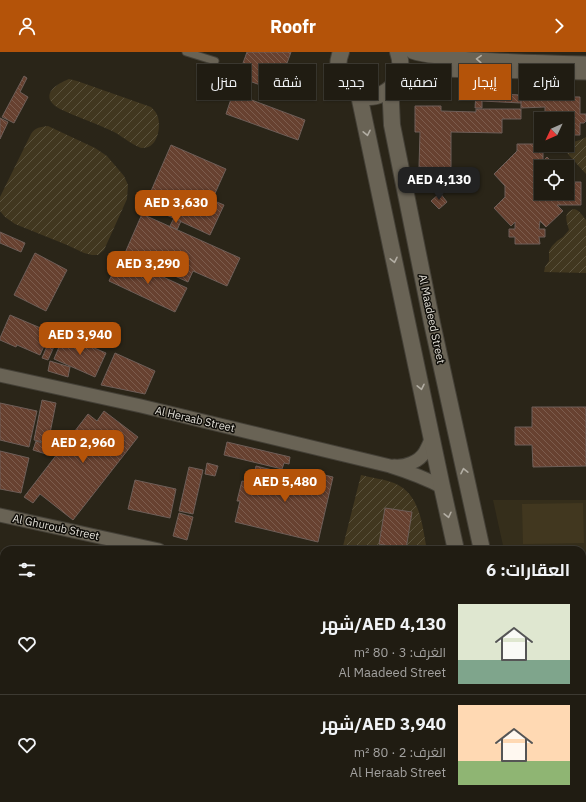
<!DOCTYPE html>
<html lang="ar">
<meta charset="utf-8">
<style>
body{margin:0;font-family:"IBM Plex Sans",Cairo,sans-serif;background:#28251b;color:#f1f3f6;direction:rtl;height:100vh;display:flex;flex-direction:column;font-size:15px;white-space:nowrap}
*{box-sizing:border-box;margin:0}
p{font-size:13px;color:#a2a19f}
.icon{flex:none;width:22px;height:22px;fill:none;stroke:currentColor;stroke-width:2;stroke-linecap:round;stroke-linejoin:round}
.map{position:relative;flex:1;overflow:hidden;direction:ltr}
.panel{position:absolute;left:0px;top:494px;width:586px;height:256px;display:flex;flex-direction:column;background:#201c12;border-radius:12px 12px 0 0;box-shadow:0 1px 3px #0004,0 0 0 1px #3d3a32;direction:rtl}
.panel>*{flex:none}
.hud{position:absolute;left:12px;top:12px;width:562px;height:36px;direction:rtl;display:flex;gap:8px}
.needle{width:26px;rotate:226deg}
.controls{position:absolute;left:534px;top:60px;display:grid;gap:8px}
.controls a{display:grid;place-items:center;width:40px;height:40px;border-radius:0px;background:#201c12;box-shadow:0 1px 3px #0004,0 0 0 1px #3d3a32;font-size:20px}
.price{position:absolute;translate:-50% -34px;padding:0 9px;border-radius:8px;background:#b45309;color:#fff;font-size:13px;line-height:26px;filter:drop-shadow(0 1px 2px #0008)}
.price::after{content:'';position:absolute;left:50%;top:24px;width:12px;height:9px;margin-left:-6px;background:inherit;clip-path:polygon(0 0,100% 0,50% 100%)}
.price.active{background:#222;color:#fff}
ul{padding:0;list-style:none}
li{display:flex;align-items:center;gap:12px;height:100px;padding:0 16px}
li+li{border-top:1px solid #3d3a32}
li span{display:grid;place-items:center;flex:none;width:112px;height:80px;border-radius:0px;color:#555}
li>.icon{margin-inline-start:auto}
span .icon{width:48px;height:48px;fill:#fffc;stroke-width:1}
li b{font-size:17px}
h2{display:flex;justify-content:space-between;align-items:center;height:48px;padding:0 16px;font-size:17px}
.chip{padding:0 14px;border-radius:0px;background:#201c12;box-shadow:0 1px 3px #0004,0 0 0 1px #3d3a32;font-size:14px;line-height:36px}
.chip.active{background:#b45309;color:#fff}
header{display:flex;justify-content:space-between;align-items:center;height:52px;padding:0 16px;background:#b45309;color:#fff;font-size:18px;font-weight:700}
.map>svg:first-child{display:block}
</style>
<header><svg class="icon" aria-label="forward" viewBox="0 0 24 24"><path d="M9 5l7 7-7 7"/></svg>Roofr<svg class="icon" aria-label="person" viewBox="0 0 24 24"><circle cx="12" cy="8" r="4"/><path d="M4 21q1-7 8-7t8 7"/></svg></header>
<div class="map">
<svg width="586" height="750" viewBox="0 0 586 750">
<defs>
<pattern id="garden-furrows" width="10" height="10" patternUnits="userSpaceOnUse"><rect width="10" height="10" fill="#41371f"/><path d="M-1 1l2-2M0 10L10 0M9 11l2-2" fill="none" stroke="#5c543f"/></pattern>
<pattern id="building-back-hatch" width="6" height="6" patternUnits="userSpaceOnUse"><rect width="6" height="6" fill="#674130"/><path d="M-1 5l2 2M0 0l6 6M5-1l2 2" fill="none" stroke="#7c5c4d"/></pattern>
</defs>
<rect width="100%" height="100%" fill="#2a2518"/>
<!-- built -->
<path fill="#352e1b" d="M493 448H586V640H582V498H504Z
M0 567H4V746H172L171 750H0Z"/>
<!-- garden -->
<path fill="url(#garden-furrows)" d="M69 27 77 29 151 55C154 58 157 61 158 65 161 77 157 97 142 96 135 95 119 82 112 79 95 71 77 65 60 57 56 55 52 52 50 48 46 37 62 30 69 27Z
M48 74 95 96 107 104 124 124 128 133 127 147 104 198 98 203H92L84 201 67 193 15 172 5 165 0 159V145L31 82C35 75 41 75 48 74Z
M586 85V122L567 101 565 93H567V92C573 89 581 89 586 85Z
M574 157C579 158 583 164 586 168V221L544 220 545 215 549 209V199L552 194 557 189 563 185 569 178C567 170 562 161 574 157Z
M361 423C372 426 384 427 394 431 421 442 422 474 427 498H342Z"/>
<!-- pitch -->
<path fill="#41371f" d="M583 451 584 491 523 492 522 452Z"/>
<!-- building -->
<path fill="url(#building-back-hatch)" stroke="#6e5e58" d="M247 0H291L277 39 238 25Z
M24 24 27 26 20 40 28 45 14 71 2 65Z
M233 41 305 68 298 88 226 62Z
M476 41 521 43V51L482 49V56H475Z
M521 44 580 45V62H586V69L584 71H580V83H567V67H545V55L521 56Z
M415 54H441V59L476 60V57H521V67H502V81L451 80V116L419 115 420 80H415Z
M0 66 8 70 0 87Z
M517 92H541V93H543V109L547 105 557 115H541V141H567V130H581V153H557L563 159 546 175 540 169 539 177H545V185H539L540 192H515V185H509V177H515V170L511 174 494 156 505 145V134L494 122 517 99Z
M171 93 226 117 212 148 224 153 210 183 145 153Z
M440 118 447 125 439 132 433 125Z
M440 141 447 150 439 157 431 149Z
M142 162 240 206 227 234 193 219 188 230 125 201Z
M174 166 181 169 177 178 170 174Z
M0 180 25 191 21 200 0 191Z
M35 201 67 218 46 259 14 243Z
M120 205 187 236 175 260 109 229Z
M10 263 50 280 40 303 17 293 16 295 0 288V286Z
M64 283 106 301 95 325 54 307Z
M50 287 56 290 48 308 42 306Z
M115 301 155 319 145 342 101 333Z
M50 309 70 315 68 325 48 319Z
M42 348 56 351 48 391 34 388Z
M0 351 37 359 29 395 0 388Z
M532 355H586V414L533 415 532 393H515V375H532Z
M104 359 138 385 73 468 40 442 33 451 24 445 88 362 97 369Z
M36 389 48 393 46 402 33 398Z
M227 390 290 405 289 412 284 411 282 417 224 403Z
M0 399 29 406 21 441 0 437Z
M207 411 218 414 215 424 205 422Z
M256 414 301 425 303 418 333 425 318 490 235 470 240 449H237L242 429 252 431Z
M189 415 203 418 193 462 179 459Z
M135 428 176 437 170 466 128 457Z
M385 456 412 460 406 497 379 492Z
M179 461 193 465 187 488 173 484Z
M0 510 4 511V544L3 550H0Z
M582 514H586V526H582Z
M0 582 4 583V624L0 641Z
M0 648 4 649V715L0 714Z
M582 728 586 729V750H575V746H582Z
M6 746H52V750H5Z
M74 746H95L103 748 102 750H73Z
M242 746H246L247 750H225Z
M426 746H468L469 750H427Z"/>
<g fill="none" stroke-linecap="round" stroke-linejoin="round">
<defs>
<path id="service" d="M186 0 215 9
M149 750 150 746"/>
<path id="minor" d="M412 0C429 6 457 6 476 7 513 9 549 10 586 11
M398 28C409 22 419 20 432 18L586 21
M0 323 141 354 390 414C409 420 424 425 442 435
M394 414C405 415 419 410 425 400 428 395 430 390 432 385
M0 463 159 498
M330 746 331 750"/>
<path id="tertiary" d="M341 0C337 10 337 20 343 29 362 62 412 39 398 0
M391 36V52L392 73 432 271 482 498
M359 43 442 435 456 498
M514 746 515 750
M538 746 539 750"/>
</defs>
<!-- service casing -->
<use href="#service" stroke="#444037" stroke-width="9"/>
<!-- minor casing -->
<use href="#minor" stroke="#444037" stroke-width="15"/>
<!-- tertiary casing -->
<use href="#tertiary" stroke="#444037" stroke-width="18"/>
<!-- service -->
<use href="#service" stroke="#696355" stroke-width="7"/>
<!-- minor -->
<use href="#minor" stroke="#696355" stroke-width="13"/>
<!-- tertiary -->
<use href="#tertiary" stroke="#696355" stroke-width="16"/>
</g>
<!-- one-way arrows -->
<defs><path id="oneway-chevron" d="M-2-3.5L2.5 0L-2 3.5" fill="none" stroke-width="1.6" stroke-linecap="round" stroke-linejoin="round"/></defs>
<g stroke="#b2ada3">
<use href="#oneway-chevron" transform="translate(479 7) rotate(-177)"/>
<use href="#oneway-chevron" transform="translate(367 81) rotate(78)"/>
<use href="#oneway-chevron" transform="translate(394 208) rotate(78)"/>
<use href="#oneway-chevron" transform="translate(421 335) rotate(78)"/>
<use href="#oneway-chevron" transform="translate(464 419) rotate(-102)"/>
<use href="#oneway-chevron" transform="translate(448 463) rotate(77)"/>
</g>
<g text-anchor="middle" stroke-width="3" stroke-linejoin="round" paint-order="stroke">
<!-- street labels -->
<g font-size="11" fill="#e2dfd7" stroke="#100e09">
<text transform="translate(432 267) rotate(78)" y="4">Al Maadeed Street</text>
<text transform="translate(195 367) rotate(13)" y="4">Al Heraab Street</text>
<text transform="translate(56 475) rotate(12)" y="4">Al Ghuroub Street</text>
</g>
</g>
</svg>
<div class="controls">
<a><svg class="needle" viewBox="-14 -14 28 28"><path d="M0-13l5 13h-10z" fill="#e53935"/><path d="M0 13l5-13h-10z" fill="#a2a19f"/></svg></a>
<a><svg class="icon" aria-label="locate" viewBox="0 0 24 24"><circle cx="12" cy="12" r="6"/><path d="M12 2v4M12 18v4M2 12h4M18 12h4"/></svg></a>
</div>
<b class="price active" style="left:439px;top:149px">AED 4,130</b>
<b class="price" style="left:176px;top:172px">AED 3,630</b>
<b class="price" style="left:148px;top:233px">AED 3,290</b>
<b class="price" style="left:80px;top:304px">AED 3,940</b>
<b class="price" style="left:83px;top:412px">AED 2,960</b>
<b class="price" style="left:285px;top:451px">AED 5,480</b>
<div class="hud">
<a class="chip">شراء</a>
<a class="chip active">إيجار</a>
<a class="chip">تصفية</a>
<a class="chip">جديد</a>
<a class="chip">شقة</a>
<a class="chip">منزل</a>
</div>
<section class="panel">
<h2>العقارات: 6<svg class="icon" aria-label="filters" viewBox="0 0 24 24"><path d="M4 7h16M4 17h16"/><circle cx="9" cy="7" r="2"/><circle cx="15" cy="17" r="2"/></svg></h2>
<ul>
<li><span style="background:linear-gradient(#dfe7d0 70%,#7fa58c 0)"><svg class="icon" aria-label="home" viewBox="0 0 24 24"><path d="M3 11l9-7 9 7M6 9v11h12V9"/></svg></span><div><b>AED 4,130/شهر</b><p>الغرف: 3 · 80 m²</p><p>Al Maadeed Street</p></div><svg class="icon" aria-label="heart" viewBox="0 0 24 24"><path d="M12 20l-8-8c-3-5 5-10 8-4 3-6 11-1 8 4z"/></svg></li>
<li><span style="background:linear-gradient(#ffd9b3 70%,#8fb573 0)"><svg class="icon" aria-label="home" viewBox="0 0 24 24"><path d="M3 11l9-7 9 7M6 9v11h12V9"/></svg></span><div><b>AED 3,940/شهر</b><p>الغرف: 2 · 80 m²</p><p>Al Heraab Street</p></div><svg class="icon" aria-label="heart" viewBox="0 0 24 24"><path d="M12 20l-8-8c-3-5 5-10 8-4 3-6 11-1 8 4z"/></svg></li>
</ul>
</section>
</div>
